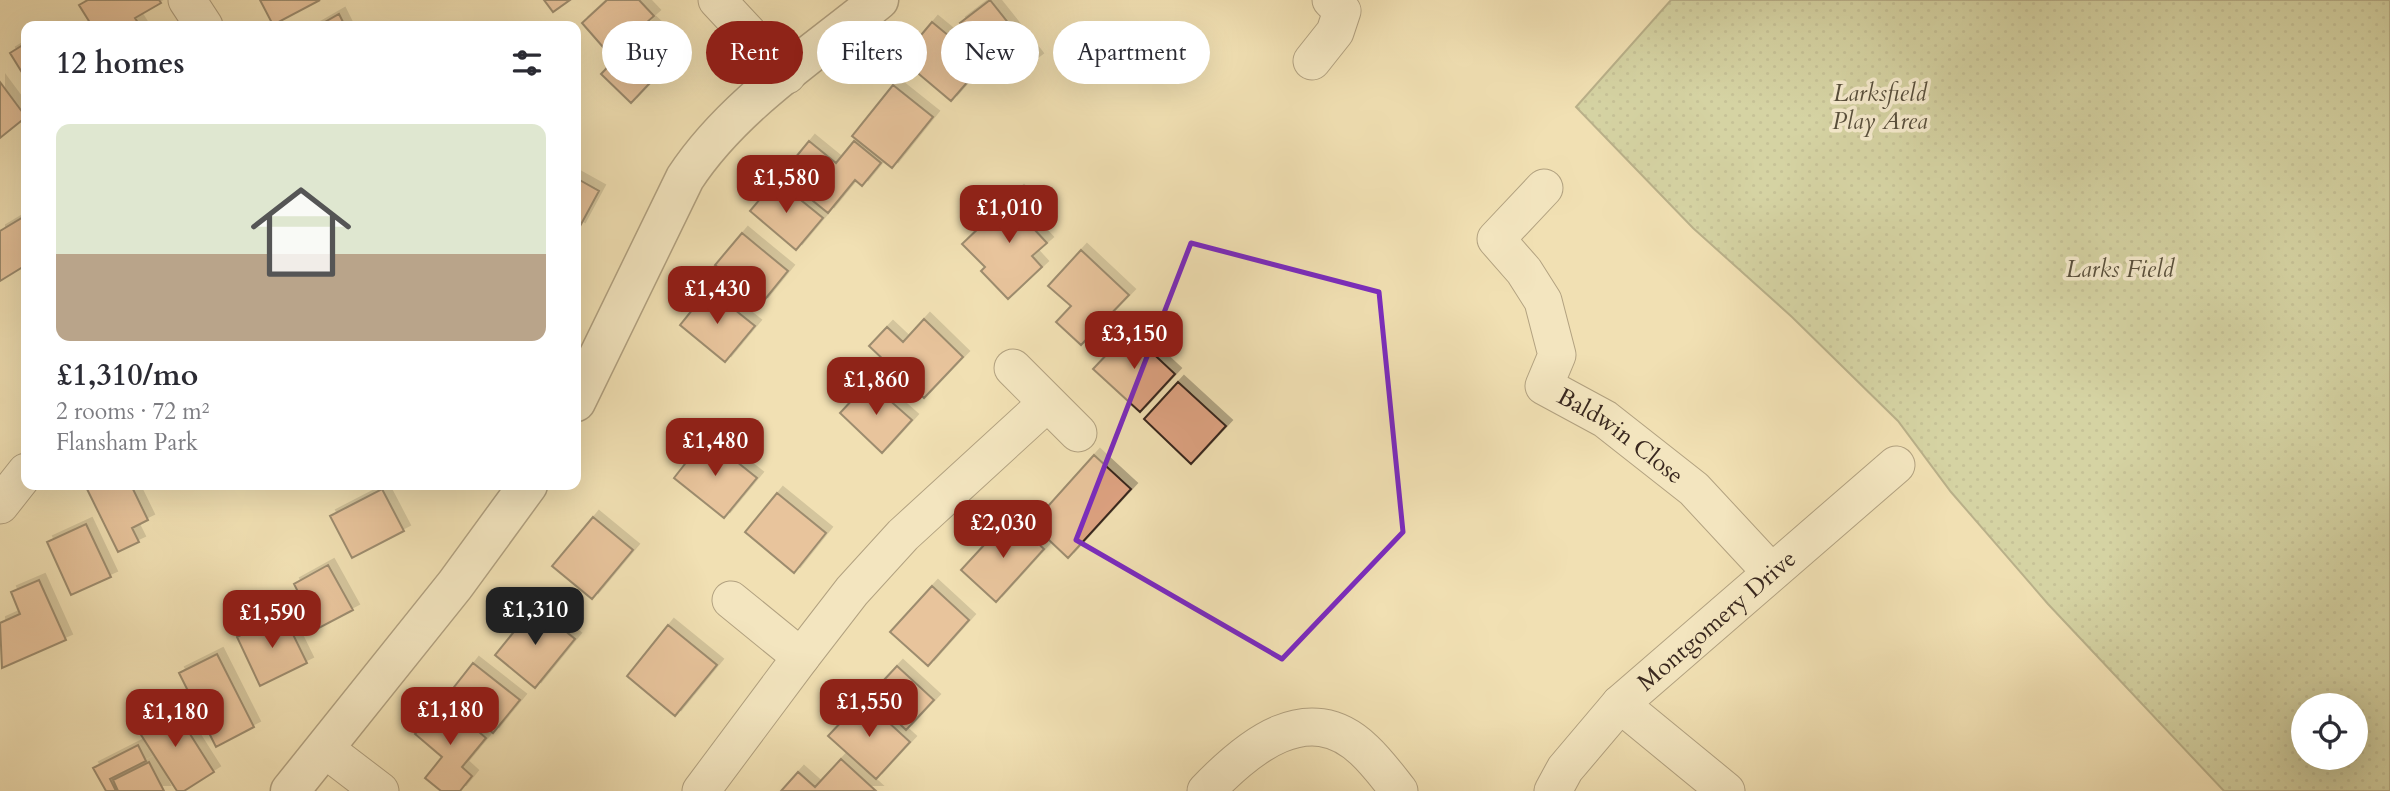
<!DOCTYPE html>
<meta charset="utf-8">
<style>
body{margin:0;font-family:Cardo,serif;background:#f7f7f7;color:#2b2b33;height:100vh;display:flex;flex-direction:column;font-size:26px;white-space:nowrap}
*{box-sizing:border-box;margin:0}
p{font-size:23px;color:#7c7c81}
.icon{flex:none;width:38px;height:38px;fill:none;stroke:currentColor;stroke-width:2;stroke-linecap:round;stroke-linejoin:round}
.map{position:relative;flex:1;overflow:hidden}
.side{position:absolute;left:21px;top:21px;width:560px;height:469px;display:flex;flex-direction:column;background:#fff;border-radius:14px;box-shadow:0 7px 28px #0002}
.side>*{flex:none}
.guide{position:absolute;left:602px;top:21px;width:665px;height:63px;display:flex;gap:14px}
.controls{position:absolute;left:2291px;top:693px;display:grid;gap:14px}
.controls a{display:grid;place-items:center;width:77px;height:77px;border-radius:50%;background:#fff;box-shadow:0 7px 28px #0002;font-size:35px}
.price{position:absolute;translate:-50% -60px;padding:0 16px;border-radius:14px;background:#8f2418;color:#fff;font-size:23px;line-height:46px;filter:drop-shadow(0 2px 4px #0008)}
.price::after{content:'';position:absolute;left:50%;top:42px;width:21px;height:16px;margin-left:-10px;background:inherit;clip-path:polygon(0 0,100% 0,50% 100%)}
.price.selected{background:#222;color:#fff}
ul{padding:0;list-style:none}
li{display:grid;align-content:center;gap:14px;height:371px;padding:0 35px}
li span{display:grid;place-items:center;height:217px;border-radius:14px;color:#555}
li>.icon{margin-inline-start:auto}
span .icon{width:126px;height:126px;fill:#fffc;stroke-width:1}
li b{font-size:30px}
h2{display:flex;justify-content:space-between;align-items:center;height:84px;padding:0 35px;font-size:30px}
.chip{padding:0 24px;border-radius:32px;background:#fff;box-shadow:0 7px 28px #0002;font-size:24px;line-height:63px}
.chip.selected{background:#8f2418;color:#fff}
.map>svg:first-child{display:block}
</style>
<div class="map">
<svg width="2390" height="791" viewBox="0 0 2390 791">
<defs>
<pattern id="park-dots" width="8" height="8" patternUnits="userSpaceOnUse" patternTransform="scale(1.75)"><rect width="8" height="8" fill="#b4c391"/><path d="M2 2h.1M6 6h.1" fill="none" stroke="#939e76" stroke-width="1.8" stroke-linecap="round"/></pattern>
<filter id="shadow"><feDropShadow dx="6" dy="-6" stdDeviation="0" flood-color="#0004"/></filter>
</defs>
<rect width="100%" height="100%" fill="#f1e0b3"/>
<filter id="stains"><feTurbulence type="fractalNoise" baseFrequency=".00286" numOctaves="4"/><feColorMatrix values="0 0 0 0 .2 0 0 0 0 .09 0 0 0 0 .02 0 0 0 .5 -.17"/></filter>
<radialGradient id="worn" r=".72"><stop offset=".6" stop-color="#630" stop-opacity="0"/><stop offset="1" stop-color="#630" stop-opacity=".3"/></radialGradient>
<!-- park -->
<path fill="url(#park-dots)" stroke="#767658" stroke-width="2" fill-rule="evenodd" d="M1671 0H2390V791H2224L2048 604 1951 492 1898 421 1792 317 1693 228 1576 107ZM2303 705H2356V758H2303Z"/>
<!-- building -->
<path fill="#dda281" stroke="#39281f" stroke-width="2" filter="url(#shadow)" d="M88 0H159L161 3 135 18 140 26H92L79 5Z
M260 0H320L273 25Z
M544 0H570L553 12Z
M607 0H639L654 16 610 55 582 23Z
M990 0 1037 59 1007 82 960 23Z
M339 14 345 26H318Z
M932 22 983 64 951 101 901 59Z
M650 23 680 51 631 103 601 74Z
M26 43V79L10 53Z
M0 82 26 117 0 138Z
M893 85 933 117 892 168 852 136Z
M809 141 836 163 854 141 881 163 862 186 855 180 828 213 781 175Z
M576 178 599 191 579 228 576 226Z
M776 180 823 218 796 250 750 211Z
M1018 191 1045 219 1034 229 1047 243 1032 256 1042 267 1008 299 981 271 985 267 962 244Z
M25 216 26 265 0 281V231Z
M742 233 788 271 762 303 715 265Z
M1081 250 1129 295 1081 345 1056 322 1071 306 1048 286Z
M709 289 755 326 725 362 680 325Z
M924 319 963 357 924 398 869 346 887 327 903 342Z
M1129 331 1175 374 1140 412 1093 369Z
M869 382 912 420 882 453 840 413Z
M1178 382 1226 426 1191 464 1144 419Z
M706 437 757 478 724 518 674 478Z
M1094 455 1131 489 1068 558 1032 524Z
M85 485H131L148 520 132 528 139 542 118 552Z
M382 489 404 531 352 558 330 516Z
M777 493 826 533 794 573 745 532Z
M593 517 633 550 592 599 552 566Z
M1010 517 1044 549 996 602 961 570Z
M86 524 111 577 71 595 47 542Z
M328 565 353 610 317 629 294 584Z
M39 580 66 640 2 668 0 623 20 614 11 592Z
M932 586 969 620 928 666 890 632Z
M535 606 575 639 535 688 495 655Z
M283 614 307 663 260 686 237 637Z
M668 625 717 665 675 716 627 676Z
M217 654 254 727 216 747 179 673Z
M473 663 520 700 493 733 447 696Z
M897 666 934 700 906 730 870 695Z
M863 699 910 742 876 779 828 736Z
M443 701 486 738 462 767 472 776 460 791H441L425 778 442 757 415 734Z
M171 704 214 772 184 791H177L136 727Z
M138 745 146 761 110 779 116 791H106L93 768Z
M841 759 876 791H781L798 772 815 787Z
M149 762 164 791H118L113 780Z"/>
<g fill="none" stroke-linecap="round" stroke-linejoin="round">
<defs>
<g id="minor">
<path d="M187 0 204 26"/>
<path d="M717 0 787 75"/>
<path d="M1312 61 1335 32 1342 11 1331 0"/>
<path id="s1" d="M1544 188 1496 239 1524 271 1543 301 1557 355 1544 386 1605 419 1694 489 1771 572"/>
<path d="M1013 368 1078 433"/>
<path d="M0 505 26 472"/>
<path d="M801 657 852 591 903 535 1047 403"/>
<path d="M1620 704 1726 791"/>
<path d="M325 749 380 791"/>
<path d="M701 791 801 657 731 600"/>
<path d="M1206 791C1247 748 1308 696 1364 750 1377 762 1388 777 1399 791"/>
<path id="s2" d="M1553 791 1565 769 1620 704 1896 465"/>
</g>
<path id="tertiary" d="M576 402 685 178C733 105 812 55 879 0
M290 791 455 585 528 485"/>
</defs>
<!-- minor casing -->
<use href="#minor" stroke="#675644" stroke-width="39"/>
<!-- tertiary casing -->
<use href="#tertiary" stroke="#675644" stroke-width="41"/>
<!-- minor -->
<use href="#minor" stroke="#f6ebce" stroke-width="37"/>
<!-- tertiary -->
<use href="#tertiary" stroke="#f6ebce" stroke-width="38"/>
</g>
<!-- marked area -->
<path d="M0 0H2390V791H0ZM1191 243 1379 292 1403 532 1282 659 1076 540Z" fill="#f1e0b3" fill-opacity=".55" fill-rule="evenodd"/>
<path fill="none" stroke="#7b2cbf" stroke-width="5" stroke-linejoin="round" d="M1191 243 1379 292 1403 532 1282 659 1076 540Z"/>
<g text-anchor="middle" stroke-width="7" stroke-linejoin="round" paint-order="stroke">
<!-- park labels -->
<g font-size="24" font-style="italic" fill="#584f3c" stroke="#f6ebce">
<text x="1880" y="101">Larksfield<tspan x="1880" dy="28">Play Area</tspan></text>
<text x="2120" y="277">Larks Field</text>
</g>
<!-- street labels -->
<g font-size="24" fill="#39281f" stroke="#f6ebce">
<text dy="8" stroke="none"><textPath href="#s1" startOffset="329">Baldwin Close</textPath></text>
<text dy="8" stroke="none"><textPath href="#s2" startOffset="238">Montgomery Drive</textPath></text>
</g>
</g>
<rect width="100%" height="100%" filter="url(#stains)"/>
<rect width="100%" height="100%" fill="url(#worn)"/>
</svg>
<div class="controls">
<a><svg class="icon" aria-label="locate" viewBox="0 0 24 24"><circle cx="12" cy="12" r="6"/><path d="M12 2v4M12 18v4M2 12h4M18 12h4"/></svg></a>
</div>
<b class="price" style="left:786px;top:215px">£1,580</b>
<b class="price" style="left:1009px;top:245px">£1,010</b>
<b class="price" style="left:717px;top:326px">£1,430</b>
<b class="price" style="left:1134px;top:371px">£3,150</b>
<b class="price" style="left:876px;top:417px">£1,860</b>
<b class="price" style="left:715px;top:478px">£1,480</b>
<b class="price" style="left:1003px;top:560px">£2,030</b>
<b class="price selected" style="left:535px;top:647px">£1,310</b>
<b class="price" style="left:272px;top:650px">£1,590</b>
<b class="price" style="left:869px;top:739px">£1,550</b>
<b class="price" style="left:450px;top:747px">£1,180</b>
<b class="price" style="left:175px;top:749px">£1,180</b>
<div class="guide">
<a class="chip">Buy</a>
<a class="chip selected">Rent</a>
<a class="chip">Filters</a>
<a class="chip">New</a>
<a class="chip">Apartment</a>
</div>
<section class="side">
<h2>12 homes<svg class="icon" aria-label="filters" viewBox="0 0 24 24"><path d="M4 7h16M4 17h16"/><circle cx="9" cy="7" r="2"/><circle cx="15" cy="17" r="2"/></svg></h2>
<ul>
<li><span style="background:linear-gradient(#dfe7d0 60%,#b9a48a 0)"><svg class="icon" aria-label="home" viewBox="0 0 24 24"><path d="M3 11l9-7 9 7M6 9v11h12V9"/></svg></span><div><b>£1,310/mo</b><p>2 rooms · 72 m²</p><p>Flansham Park</p></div></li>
</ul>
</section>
</div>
